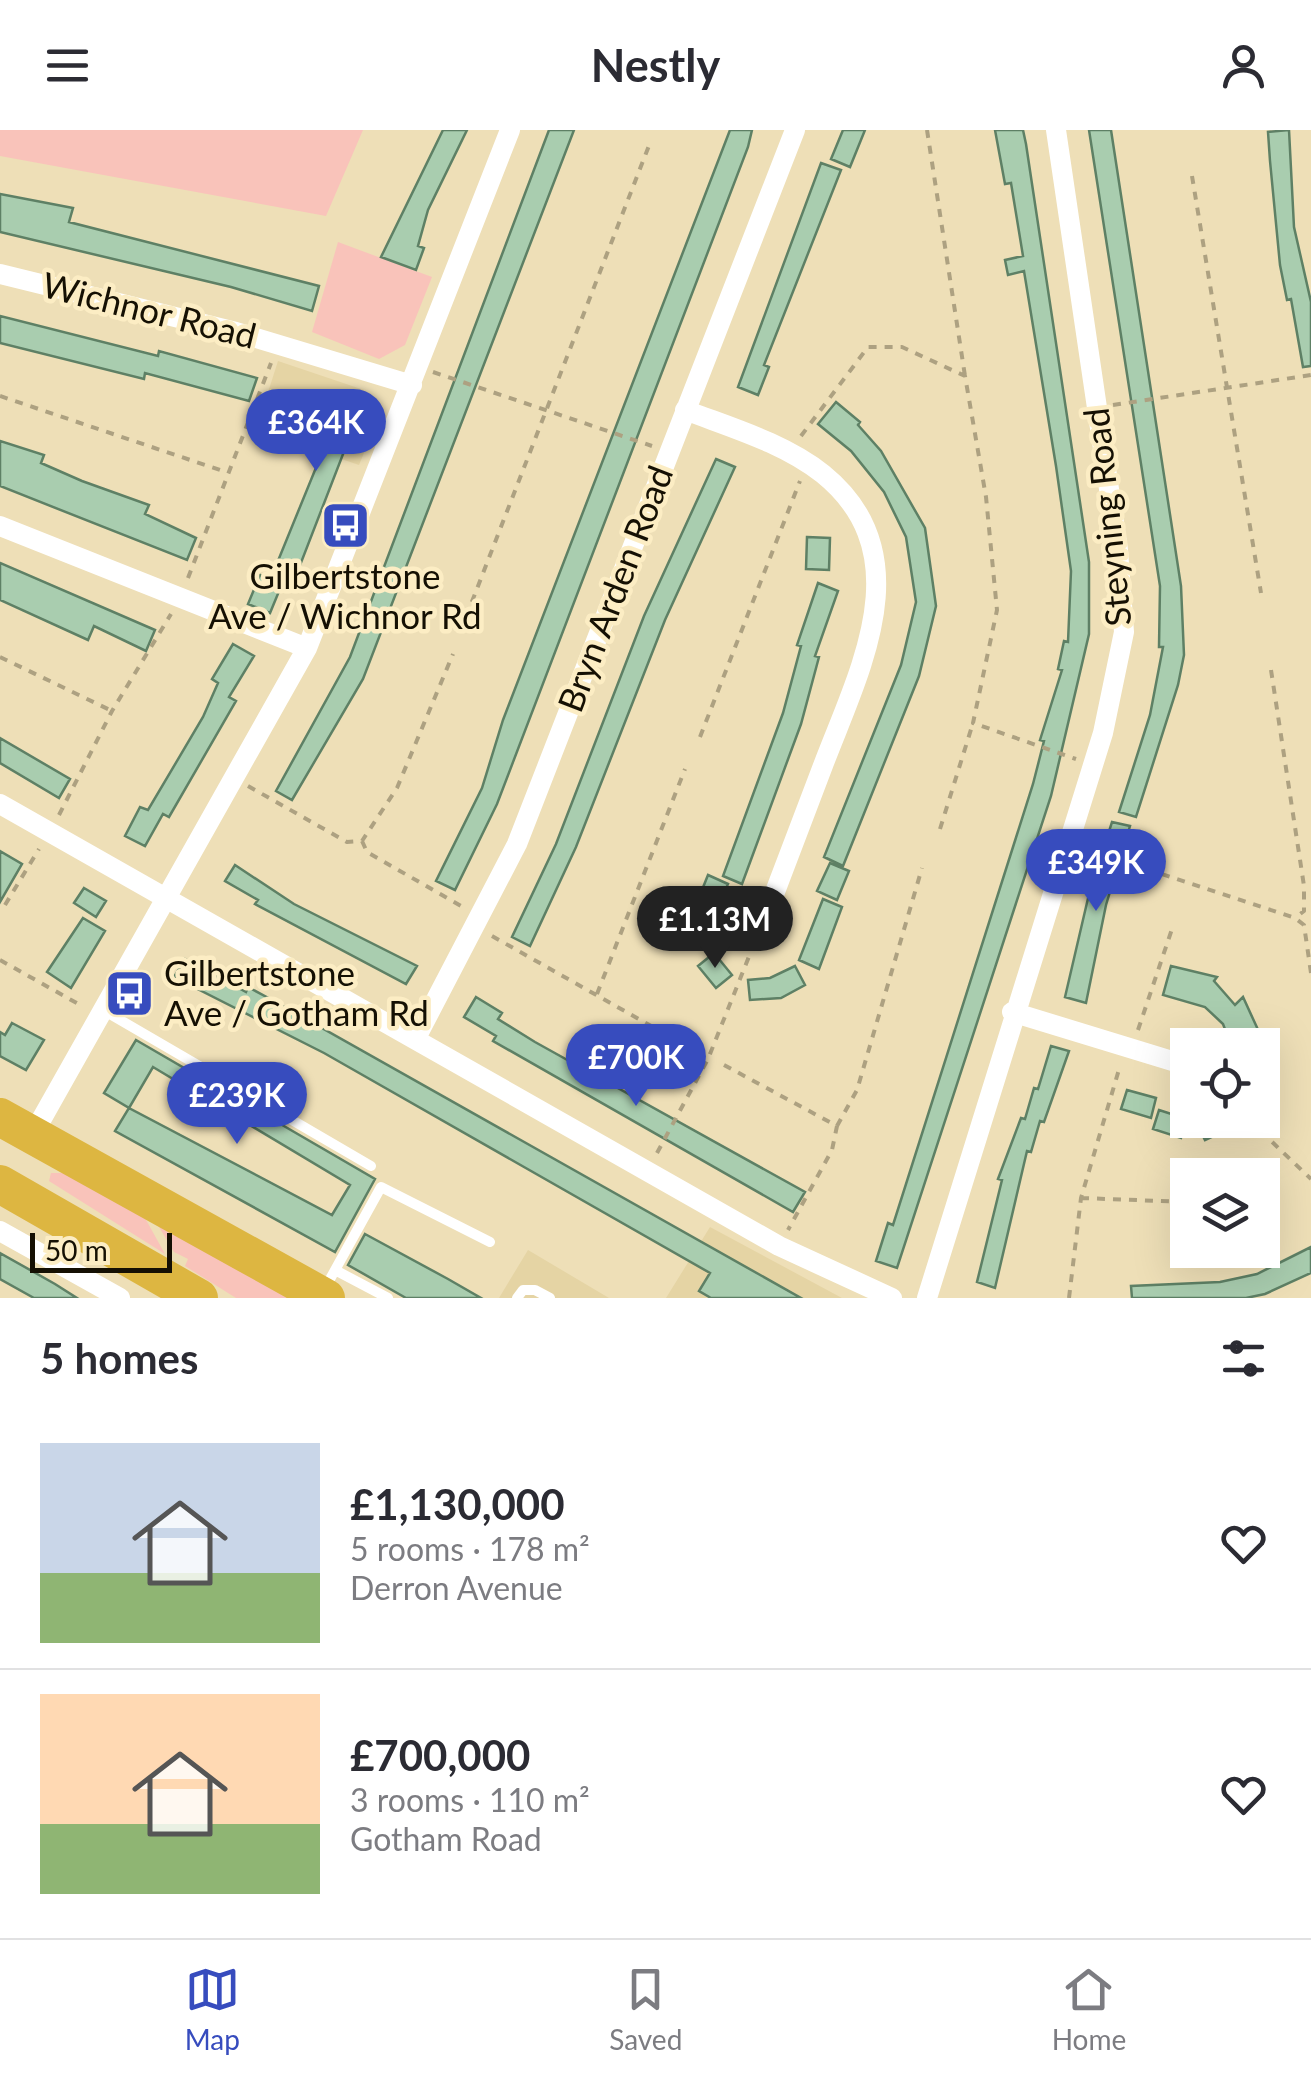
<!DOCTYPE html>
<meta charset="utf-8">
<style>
body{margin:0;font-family:Lato,sans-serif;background:#f7f7f7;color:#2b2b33;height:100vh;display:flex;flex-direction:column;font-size:38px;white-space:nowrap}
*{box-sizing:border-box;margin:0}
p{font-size:32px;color:#7c7c81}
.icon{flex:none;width:55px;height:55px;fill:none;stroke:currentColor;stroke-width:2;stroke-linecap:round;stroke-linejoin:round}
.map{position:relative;height:1168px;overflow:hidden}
.drawer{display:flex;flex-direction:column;background:#fff;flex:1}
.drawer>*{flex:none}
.buttons{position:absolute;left:1170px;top:898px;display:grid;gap:20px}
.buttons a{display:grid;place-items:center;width:110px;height:110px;border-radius:0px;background:#fff;box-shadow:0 10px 40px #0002;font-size:50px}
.scale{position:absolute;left:30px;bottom:25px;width:142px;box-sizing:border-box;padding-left:10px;border:5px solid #151003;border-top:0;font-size:28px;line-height:35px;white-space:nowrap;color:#151003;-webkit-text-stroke:8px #fcedc4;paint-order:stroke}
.price{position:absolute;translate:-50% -85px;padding:0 22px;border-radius:35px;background:#374cbe;color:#fff;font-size:32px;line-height:65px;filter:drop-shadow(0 2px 5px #0008)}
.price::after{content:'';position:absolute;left:50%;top:60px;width:30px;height:22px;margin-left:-15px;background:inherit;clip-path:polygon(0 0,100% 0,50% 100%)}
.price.active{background:#222;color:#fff}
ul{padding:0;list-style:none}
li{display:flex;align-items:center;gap:30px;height:250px;padding:0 40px}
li+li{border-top:2px solid #e1e1e2}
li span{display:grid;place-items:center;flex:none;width:280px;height:200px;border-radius:0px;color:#555}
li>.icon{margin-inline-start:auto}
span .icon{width:120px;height:120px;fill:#fffc;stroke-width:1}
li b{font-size:42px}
h2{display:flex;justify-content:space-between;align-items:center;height:120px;padding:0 40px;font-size:42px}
header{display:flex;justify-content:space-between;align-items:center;height:130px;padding:0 40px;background:#fff;font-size:45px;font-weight:700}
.menu{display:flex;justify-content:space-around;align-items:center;height:140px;border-top:2px solid #e1e1e2;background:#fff;font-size:28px;color:#7c7c81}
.menu a{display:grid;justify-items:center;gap:5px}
.menu .active{color:#374cbe}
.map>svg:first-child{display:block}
</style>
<header><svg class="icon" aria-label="menu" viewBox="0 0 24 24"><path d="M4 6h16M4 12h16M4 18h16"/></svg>Nestly<svg class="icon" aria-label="person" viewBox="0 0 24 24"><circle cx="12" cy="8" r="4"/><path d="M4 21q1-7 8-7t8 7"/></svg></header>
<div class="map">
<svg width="1311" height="1168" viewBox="0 0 1311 1168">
<rect width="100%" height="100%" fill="#eedfb7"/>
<!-- built -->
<path fill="#e5d4a4" d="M278 231 364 260 377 291 359 335 256 300Z
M710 1097 842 1168H666Z
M528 1120 609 1168H499Z"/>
<!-- green -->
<path fill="#f9c3ba" d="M0 0H363L326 86 0 26Z
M338 112 432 147 405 215 379 229 312 202Z
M51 1043H64L145 1088 165 1124 49 1051Z
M162 1093 297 1168H236L185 1136 188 1129 174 1122 159 1097Z"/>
<!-- building -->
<path fill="#a9cdaf" stroke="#5e8065" stroke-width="2.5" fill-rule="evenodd" d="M443 0H467L428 80 418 116 424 118 416 140 381 127Z
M549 0H574L363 549 292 670 276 661 350 527Z
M730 0H752L748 17 497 674 455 760 436 751 482 658 503 590Z
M843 0H865L850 37 831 29Z
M995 0H1023L1026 14 1089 432V504L1051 666 897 1138 876 1131 888 1093 893 1095 1033 654 1044 611 1040 610 1062 540 1058 539 1064 511 1068 512 1071 441 1056 336 1024 141 1008 145 1005 130 1023 126 1011 53 1005 54Z
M1089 0H1111L1181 456 1184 525 1178 555 1136 687 1119 682 1150 585 1163 517H1159L1160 456Z
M1289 0 1294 97 1311 172V236L1303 237 1291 169 1287 170 1280 135 1270 31 1268 2Z
M821 33 841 40 764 235 769 237 758 265 738 257Z
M0 64 73 78 69 92 319 156 312 181 231 157 0 102Z
M0 186 158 226 159 221 257 248 249 271 145 243 144 249 0 213Z
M318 262 353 274 357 288 292 456 271 448 324 318 284 306 289 291 303 294Z
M836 272 860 292 858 295 881 321 925 398 936 476 919 546 843 736 824 727 901 535 916 472 906 407 884 362 851 321 818 294Z
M0 311 44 325 41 333 82 351 149 375 145 384 196 408 187 430 0 356Z
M716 329 735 337 665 490 576 717 530 816 512 807 556 714 644 486Z
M807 407 830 408 829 440 806 439Z
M0 433 155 500 146 521 94 496 88 510 0 470Z
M260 445 282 454 270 483 248 474Z
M818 453 838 461 815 526 819 527 801 594 742 754 723 746 783 583 801 516 797 515Z
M233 514 254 526 229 567 236 571 169 687 163 684 145 716 125 706 140 677 148 680 203 587 218 553 212 549Z
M0 608 70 649 59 668 0 633Z
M1112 692 1130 696 1106 775 1086 873 1065 867 1089 764Z
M0 721 22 734 0 772Z
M830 733 849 741 837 770 817 761Z
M235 735 294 774 417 836 406 854 255 774 258 770 225 751Z
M708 745 728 754 713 788 714 813 693 814 692 785Z
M84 758 106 771 96 787 74 773Z
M823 769 842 777 819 839 799 830Z
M83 788 105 801 71 858 47 842Z
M714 823 732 845 716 858 698 836Z
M185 829 246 862 248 857 274 871 801 1168H711L699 1161 710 1143 324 923 174 847Z
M795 836 805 855 781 868 750 870 748 850 770 848Z
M1171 836 1217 847 1214 851 1235 875 1243 867 1265 915H1231L1223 894 1205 877 1163 865Z
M476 867 502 883 498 889 535 912 805 1062 793 1082 493 911 496 906 464 887Z
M12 893 44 910 26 940 0 926V902L5 905Z
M136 910 375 1049 335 1122 115 1001 129 978 104 963ZM153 937 350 1055 332 1085 129 978Z
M1051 916 1069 921 1044 992 1040 991 1031 1022 1027 1021 995 1158 977 1152 1002 1050 998 1049 1021 988 1025 989 1034 958 1038 959Z
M1127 960 1156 968 1151 988 1121 979Z
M1159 980 1187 989 1181 1008 1153 999Z
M1195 990H1248L1205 1010Z
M365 1104 448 1149 481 1168H406L348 1135Z
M1311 1117V1143L1265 1164 1246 1168H1132L1131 1156 1220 1152 1257 1144Z
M0 1123 55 1154 77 1168H34L0 1149Z"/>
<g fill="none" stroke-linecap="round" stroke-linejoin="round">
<!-- path -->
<path stroke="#ada181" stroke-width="4" stroke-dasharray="8 8" stroke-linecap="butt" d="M927 0 965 246
M1192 46 1261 463
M433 242 652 316
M0 266 226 342
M1113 275 1311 245
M801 306 868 217H902L965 246 986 367 997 480 973 593 1076 629
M188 448 271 233
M466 487 650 13
M0 527 112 581
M1271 540 1304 756V781L1295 788
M700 607 800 351
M248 656 347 712 362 711 397 658 453 524
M59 685 112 581 171 484
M940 699 973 593
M362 711 367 722 461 776
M1086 719 1295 788 1304 795 1311 843
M5 775 39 719
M492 806 667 905
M0 830 82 876
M597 864 685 639
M1138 900 1173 796
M724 935 837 996 832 1020 788 1100
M1249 990 1311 1049
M837 996 857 960 922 738
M657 1023 708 929 752 819
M1081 1068 1188 1072
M1069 1168 1081 1068 1120 936"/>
<!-- lane -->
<path stroke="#fff" stroke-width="10" d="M103 880 371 1036
M335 1140 388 1168
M324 1160 381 1057 490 1112
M517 1168 523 1160H535L550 1168"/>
<!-- street -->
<path stroke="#fff" stroke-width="20" d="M0 144 236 202 412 255
M685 280C732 298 784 313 823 344 922 424 859 541 824 633 802 690 781 747 759 804
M0 396 307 518
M0 674 779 1116 892 1168
M1012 882 1182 934
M416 908 517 714 795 0
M32 1006 307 518 510 0
M0 1101 120 1168
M927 1168 1103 603 1124 502 1118 420 1056 0"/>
<!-- highway -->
<path stroke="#ddb641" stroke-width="38" d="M0 987 326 1168
M0 1054 199 1168"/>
</g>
<!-- icons -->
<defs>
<symbol id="bus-square" viewBox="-11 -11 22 22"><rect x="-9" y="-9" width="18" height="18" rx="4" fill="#374cbe" stroke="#fcedc4"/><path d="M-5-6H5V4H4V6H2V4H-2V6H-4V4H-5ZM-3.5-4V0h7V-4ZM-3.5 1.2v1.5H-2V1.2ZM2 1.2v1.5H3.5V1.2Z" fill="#fff"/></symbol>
</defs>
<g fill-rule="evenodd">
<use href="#bus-square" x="318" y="368" width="55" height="55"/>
<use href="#bus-square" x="102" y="836" width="55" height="55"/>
</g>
<g text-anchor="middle" stroke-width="9" stroke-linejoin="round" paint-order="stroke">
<!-- street labels -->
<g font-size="35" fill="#151003" stroke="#fcedc4">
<text transform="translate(149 181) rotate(14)" y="12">Wichnor Road</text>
<text transform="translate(1108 387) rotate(-96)" y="12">Steyning Road</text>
<text transform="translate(616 459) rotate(-69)" y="12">Bryn Arden Road</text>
</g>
<!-- poi labels -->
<g font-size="35" fill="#151003" stroke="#fcedc4">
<text x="345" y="459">Gilbertstone<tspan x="345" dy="40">Ave / Wichnor Rd</tspan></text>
<text x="164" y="856" text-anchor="start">Gilbertstone<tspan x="164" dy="40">Ave / Gotham Rd</tspan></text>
</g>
</g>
</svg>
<div class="buttons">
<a><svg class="icon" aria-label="locate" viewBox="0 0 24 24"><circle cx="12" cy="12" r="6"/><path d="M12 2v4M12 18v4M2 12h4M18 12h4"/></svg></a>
<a><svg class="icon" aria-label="layers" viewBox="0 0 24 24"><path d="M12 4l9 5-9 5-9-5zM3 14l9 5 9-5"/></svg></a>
</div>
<div class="scale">50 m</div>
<b class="price" style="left:316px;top:344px">£364K</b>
<b class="price" style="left:1096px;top:784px">£349K</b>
<b class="price active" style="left:715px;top:841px">£1.13M</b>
<b class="price" style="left:636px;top:979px">£700K</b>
<b class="price" style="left:237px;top:1017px">£239K</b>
</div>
<section class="drawer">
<h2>5 homes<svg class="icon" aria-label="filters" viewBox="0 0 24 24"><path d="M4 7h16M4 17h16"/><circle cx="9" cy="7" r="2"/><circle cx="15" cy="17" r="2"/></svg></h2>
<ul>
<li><span style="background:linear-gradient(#c9d6e8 65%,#8fb573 0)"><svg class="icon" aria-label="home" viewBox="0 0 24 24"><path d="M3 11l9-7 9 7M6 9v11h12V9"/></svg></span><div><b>£1,130,000</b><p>5 rooms · 178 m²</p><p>Derron Avenue</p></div><svg class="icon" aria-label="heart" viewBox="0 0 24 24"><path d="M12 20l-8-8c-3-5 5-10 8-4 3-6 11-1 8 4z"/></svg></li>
<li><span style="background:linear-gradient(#ffd9b3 65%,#8fb573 0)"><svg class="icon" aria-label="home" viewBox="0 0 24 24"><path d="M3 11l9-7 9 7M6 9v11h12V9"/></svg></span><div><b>£700,000</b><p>3 rooms · 110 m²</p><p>Gotham Road</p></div><svg class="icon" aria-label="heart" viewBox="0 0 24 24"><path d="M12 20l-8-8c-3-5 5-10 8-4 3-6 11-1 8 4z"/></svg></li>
</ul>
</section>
<nav class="menu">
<a class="active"><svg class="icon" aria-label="map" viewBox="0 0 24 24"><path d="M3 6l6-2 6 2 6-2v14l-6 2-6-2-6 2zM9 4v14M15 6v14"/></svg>Map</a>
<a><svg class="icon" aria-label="saved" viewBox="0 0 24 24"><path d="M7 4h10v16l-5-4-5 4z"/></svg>Saved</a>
<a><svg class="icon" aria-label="home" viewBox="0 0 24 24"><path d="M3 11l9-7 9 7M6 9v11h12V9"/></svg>Home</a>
</nav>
